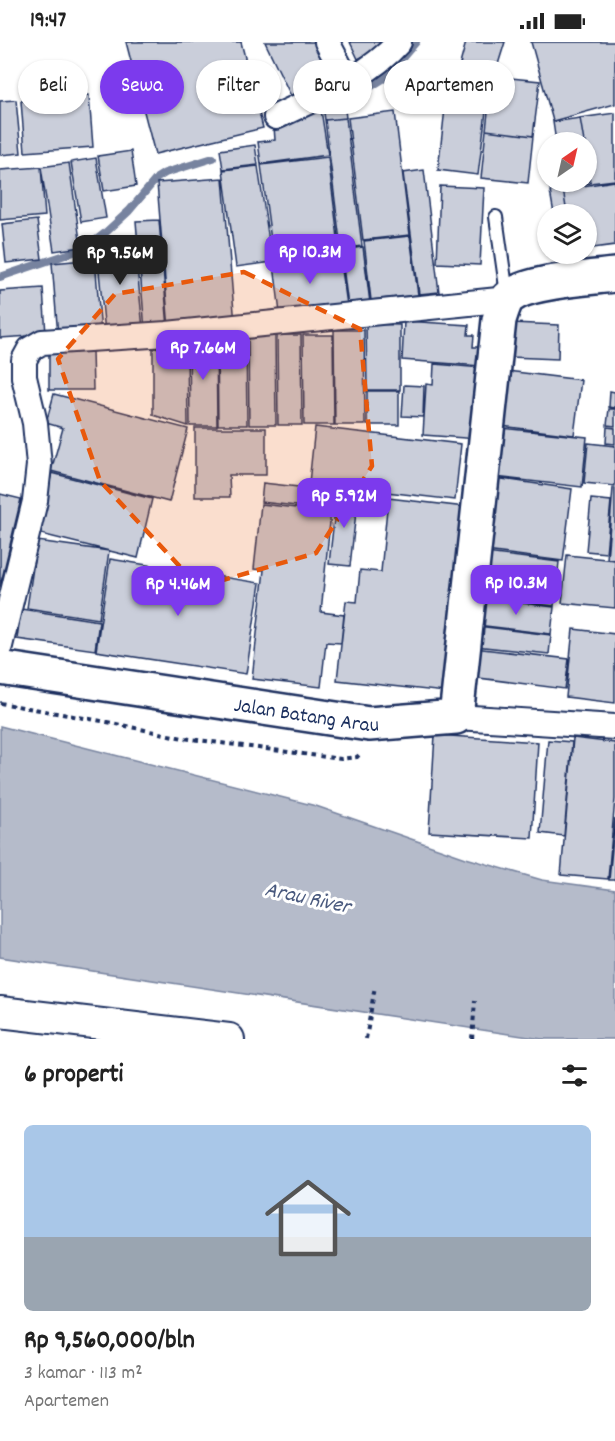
<!DOCTYPE html>
<html lang="id">
<meta charset="utf-8">
<style>
body{margin:0;font-family:Dekko,sans-serif;background:#f2f2f2;color:#222;height:100vh;display:flex;flex-direction:column;font-size:22px;white-space:nowrap}
*{box-sizing:border-box;margin:0}
p{font-size:20px;color:#767676}
.icon{flex:none;width:33px;height:33px;fill:none;stroke:currentColor;stroke-width:2;stroke-linecap:round;stroke-linejoin:round}
.map{position:relative;height:997px;overflow:hidden}
.details{display:flex;flex-direction:column;background:#fff;flex:1}
.details>*{flex:none}
.banner{position:absolute;left:18px;top:18px;width:579px;height:54px;display:flex;gap:12px}
.needle{width:39px;rotate:34deg}
.tools{position:absolute;left:537px;top:90px;display:grid;gap:12px}
.tools a{display:grid;place-items:center;width:60px;height:60px;border-radius:50%;background:#fff;box-shadow:0 2px 4px #0004;font-size:30px}
.price{position:absolute;translate:-50% -51px;padding:0 14px;border-radius:12px;background:#7c3aed;color:#fff;font-size:20px;line-height:39px;filter:drop-shadow(0 2px 3px #0008)}
.price::after{content:'';position:absolute;left:50%;top:36px;width:18px;height:14px;margin-left:-9px;background:inherit;clip-path:polygon(0 0,100% 0,50% 100%)}
.price.selected{background:#222;color:#fff}
ul{padding:0;list-style:none}
li{display:grid;align-content:center;gap:12px;height:318px;padding:0 24px}
li span{display:grid;place-items:center;height:186px;border-radius:9px;color:#555}
li>.icon{margin-inline-start:auto}
span .icon{width:108px;height:108px;fill:#fffc;stroke-width:1}
li b{font-size:26px}
h2{display:flex;justify-content:space-between;align-items:center;height:72px;padding:0 24px;font-size:26px}
.chip{padding:0 21px;border-radius:27px;background:#fff;box-shadow:0 2px 4px #0004;font-size:21px;line-height:54px}
.chip.selected{background:#7c3aed;color:#fff}
.status{display:flex;justify-content:space-between;align-items:center;height:42px;padding:0 30px;background:#fff;direction:ltr}
.status svg{height:16px;fill:currentColor}
.map>svg:first-child{display:block}
</style>
<div class="status"><b>19:47</b><svg viewBox="0 0 49 12"><path d="M0 12V9h3v3zM5 12V6h3v6zM10 12V3h3v9zM15 12V0h3v12zM26 1h20v11H26zM47 4h2v5h-2z"/></svg></div>
<div class="map">
<svg width="615" height="997" viewBox="0 0 615 997">
<rect width="100%" height="100%" fill="#fff"/>
<filter id="ink" filterUnits="userSpaceOnUse"><feTurbulence type="fractalNoise" baseFrequency=".0167" numOctaves="2"/><feDisplacementMap in="SourceGraphic" scale="12" xChannelSelector="R" yChannelSelector="G"/><feConvolveMatrix kernelMatrix="1 2 1 2 8 2 1 2 1" color-interpolation-filters="sRGB"/></filter>
<g filter="url(#ink)">
<!-- water -->
<path fill="#b5bbca" stroke="#77839f" stroke-width="1.5" d="M0 684 316 764 466 816 542 838 615 848V997H542L0 915Z"/>
<g fill="none" stroke-linecap="round" stroke-linejoin="round">
<!-- stream -->
<path stroke="#77839f" stroke-width="8" d="M346 60 386 35 416 0
M0 235 86 206 104 192 129 169 157 136 165 131 213 116"/>
</g>
<!-- building -->
<path fill="#caceda" stroke="#1b2f5e" stroke-width="1.5" d="M126 0H241L263 86 155 112Z
M265 0H315L332 36 292 56Z
M350 0H391L358 17Z
M466 0H505L495 32 460 22Z
M531 0H615V62L553 79Z
M492 34 540 39 533 94 486 88Z
M448 40 489 45 478 133 438 128Z
M343 52 346 76 325 78 323 64Z
M89 53 93 105 25 110 21 59Z
M16 58 21 111 0 113V59Z
M321 68 328 113 261 122 258 100 275 98 274 84Z
M395 70 410 193 363 198 348 76Z
M615 71V138L590 141 586 100H584L580 76Z
M346 76 362 204 341 207 325 78Z
M580 76 584 100H556L553 80Z
M486 88 533 94 528 141 481 136Z
M255 103 258 123 223 127 220 108Z
M131 109 136 144 104 149 98 114Z
M328 115 340 212 274 221 261 123Z
M96 116 106 176 81 180 71 120Z
M586 116 590 141 550 147 549 140H586Z
M69 121 81 205 54 209 41 125Z
M258 124 272 220 236 225 223 128Z
M41 125 45 174 0 178V128Z
M424 128 439 250 419 252 403 131Z
M223 136 235 282 169 287 157 141Z
M615 139V203L586 207V172H567L563 147Z
M440 144 484 146 480 223 437 221Z
M563 147 567 172H554L550 149Z
M37 178 42 217 6 221 2 182Z
M159 178 168 286 145 288 136 179Z
M134 194 143 287 105 291 97 209 110 207 109 196Z
M410 194 418 253 371 258 364 199Z
M363 205 370 261 348 264 341 208Z
M340 214 347 263 280 271 274 223Z
M95 217 101 291 58 294 52 221Z
M43 246 46 293 0 296V249Z
M404 279 469 283 468 293H474L473 305H483L481 324 402 318Z
M511 281 559 283 558 317 510 315Z
M366 282 400 283V348H367Z
M334 288H364L365 383H335Z
M217 293H246L247 383H218Z
M248 293H275L276 383H249Z
M277 293H301L302 383H278Z
M303 293H333L334 383H304Z
M189 294H216L217 384H190Z
M153 306H187L188 384 153 373Z
M49 309H92L93 348H49Z
M434 322 483 326 479 397 423 393 426 342 433 343Z
M507 329 581 338 574 393 501 384Z
M404 343 424 344 423 375 402 374Z
M367 349H399V383H367Z
M610 349 615 350V366L609 365Z
M54 352 188 387 169 460 51 429 63 386 46 381Z
M609 367H615V384L607 383Z
M315 385 461 402 455 458 309 441Z
M607 385 615 386V402L606 401Z
M195 386H266V433H229L230 455H195Z
M501 386 587 395 582 445 495 435Z
M588 401 615 404V444L584 441Z
M52 431 152 457 138 516 37 491Z
M495 436 572 447 563 519 486 509Z
M263 441 334 449 332 468 261 460Z
M613 446H615V518L607 517Z
M337 450 358 452 350 524 329 522Z
M0 452 21 457 0 545Z
M388 456 465 465 445 650 337 638 346 559 357 560 360 528 381 530Z
M591 457 611 459 606 511 586 509Z
M261 462 331 470 321 570 344 573 341 601 326 600 321 645 252 637 264 528 254 527Z
M37 499 109 509 99 577 27 566Z
M486 511 559 520 554 564 481 555Z
M567 513 615 518V566L562 561Z
M110 517 260 541 246 632 96 609Z
M480 556 554 565 551 592 477 583Z
M21 567 99 579 95 608 17 597Z
M477 584 551 593 549 612 475 604Z
M573 587 615 592V661L566 655Z
M474 606 569 617 565 647 471 635Z
M435 693 538 700 532 796 429 790Z
M573 696 615 701V757L608 837 561 833Z
M548 698 572 700 564 794 540 791Z
M615 776V838H609Z"/>
<g fill="none" stroke-linecap="round" stroke-linejoin="round">
<defs>
<path id="service" d="M496 175 507 252"/>
<path id="minor" d="M327 0 348 40
M276 75C319 54 367 36 399 0
M0 604 35 459 39 423 35 381 24 335V318L30 307 42 300 167 292 508 257
M456 675 615 685"/>
<path id="tertiary" d="M0 970 229 997"/>
<g id="secondary">
<path id="s1" d="M0 626 369 682 456 675 499 278C501 272 504 261 508 256 526 239 590 236 615 233"/>
</g>
</defs>
<!-- service casing -->
<use href="#service" stroke="#1b2f5e" stroke-width="16"/>
<!-- minor casing -->
<use href="#minor" stroke="#1b2f5e" stroke-width="28"/>
<!-- tertiary casing -->
<use href="#tertiary" stroke="#1b2f5e" stroke-width="34"/>
<!-- secondary casing -->
<use href="#secondary" stroke="#1b2f5e" stroke-width="38"/>
<!-- path -->
<path stroke="#1b2f5e" stroke-width="4" stroke-dasharray="4.5 4.5" stroke-linecap="butt" d="M0 661 107 680 183 696 341 717 357 715 361 711
M366 997 375 944
M472 997 475 959"/>
<!-- service -->
<use href="#service" stroke="#fff" stroke-width="12"/>
<!-- minor -->
<use href="#minor" stroke="#fff" stroke-width="24"/>
<!-- tertiary -->
<use href="#tertiary" stroke="#fff" stroke-width="30"/>
<!-- secondary -->
<use href="#secondary" stroke="#fff" stroke-width="33"/>
</g>
</g>
<!-- marked area -->
<path fill="#e8590c" fill-opacity="0.2" stroke="#e8590c" stroke-width="4.5" stroke-dasharray="12 8" stroke-linejoin="round" d="M244 230 360 287 372 424 316 511 199 545 100 439 58 317 115 252Z"/>
<g text-anchor="middle" stroke-width="6" stroke-linejoin="round" paint-order="stroke">
<!-- street labels -->
<g font-size="21" fill="#1b2f5e" stroke="#fff">
<text dy="7" stroke="none"><textPath href="#s1" startOffset="310">Jalan Batang Arau</textPath></text>
</g>
<!-- water labels -->
<g font-size="22" font-style="italic" fill="#49597e" stroke="#fff">
<text transform="translate(308 854) rotate(12)" y="8">Arau River</text>
</g>
</g>
</svg>
<div class="tools">
<a><svg class="needle" viewBox="-14 -14 28 28"><path d="M0-13l5 13h-10z" fill="#e53935"/><path d="M0 13l5-13h-10z" fill="#767676"/></svg></a>
<a><svg class="icon" aria-label="layers" viewBox="0 0 24 24"><path d="M12 4l9 5-9 5-9-5zM3 14l9 5 9-5"/></svg></a>
</div>
<b class="price" style="left:310px;top:243px">Rp 10.3M</b>
<b class="price selected" style="left:120px;top:244px">Rp 9.56M</b>
<b class="price" style="left:203px;top:339px">Rp 7.66M</b>
<b class="price" style="left:344px;top:487px">Rp 5.92M</b>
<b class="price" style="left:516px;top:574px">Rp 10.3M</b>
<b class="price" style="left:178px;top:575px">Rp 4.46M</b>
<div class="banner">
<a class="chip">Beli</a>
<a class="chip selected">Sewa</a>
<a class="chip">Filter</a>
<a class="chip">Baru</a>
<a class="chip">Apartemen</a>
</div>
</div>
<section class="details">
<h2>6 properti<svg class="icon" aria-label="filters" viewBox="0 0 24 24"><path d="M4 7h16M4 17h16"/><circle cx="9" cy="7" r="2"/><circle cx="15" cy="17" r="2"/></svg></h2>
<ul>
<li><span style="background:linear-gradient(#a9c7e8 60%,#9aa5b1 0)"><svg class="icon" aria-label="home" viewBox="0 0 24 24"><path d="M3 11l9-7 9 7M6 9v11h12V9"/></svg></span><div><b>Rp 9,560,000/bln</b><p>3 kamar · 113 m²</p><p>Apartemen</p></div></li>
</ul>
</section>
